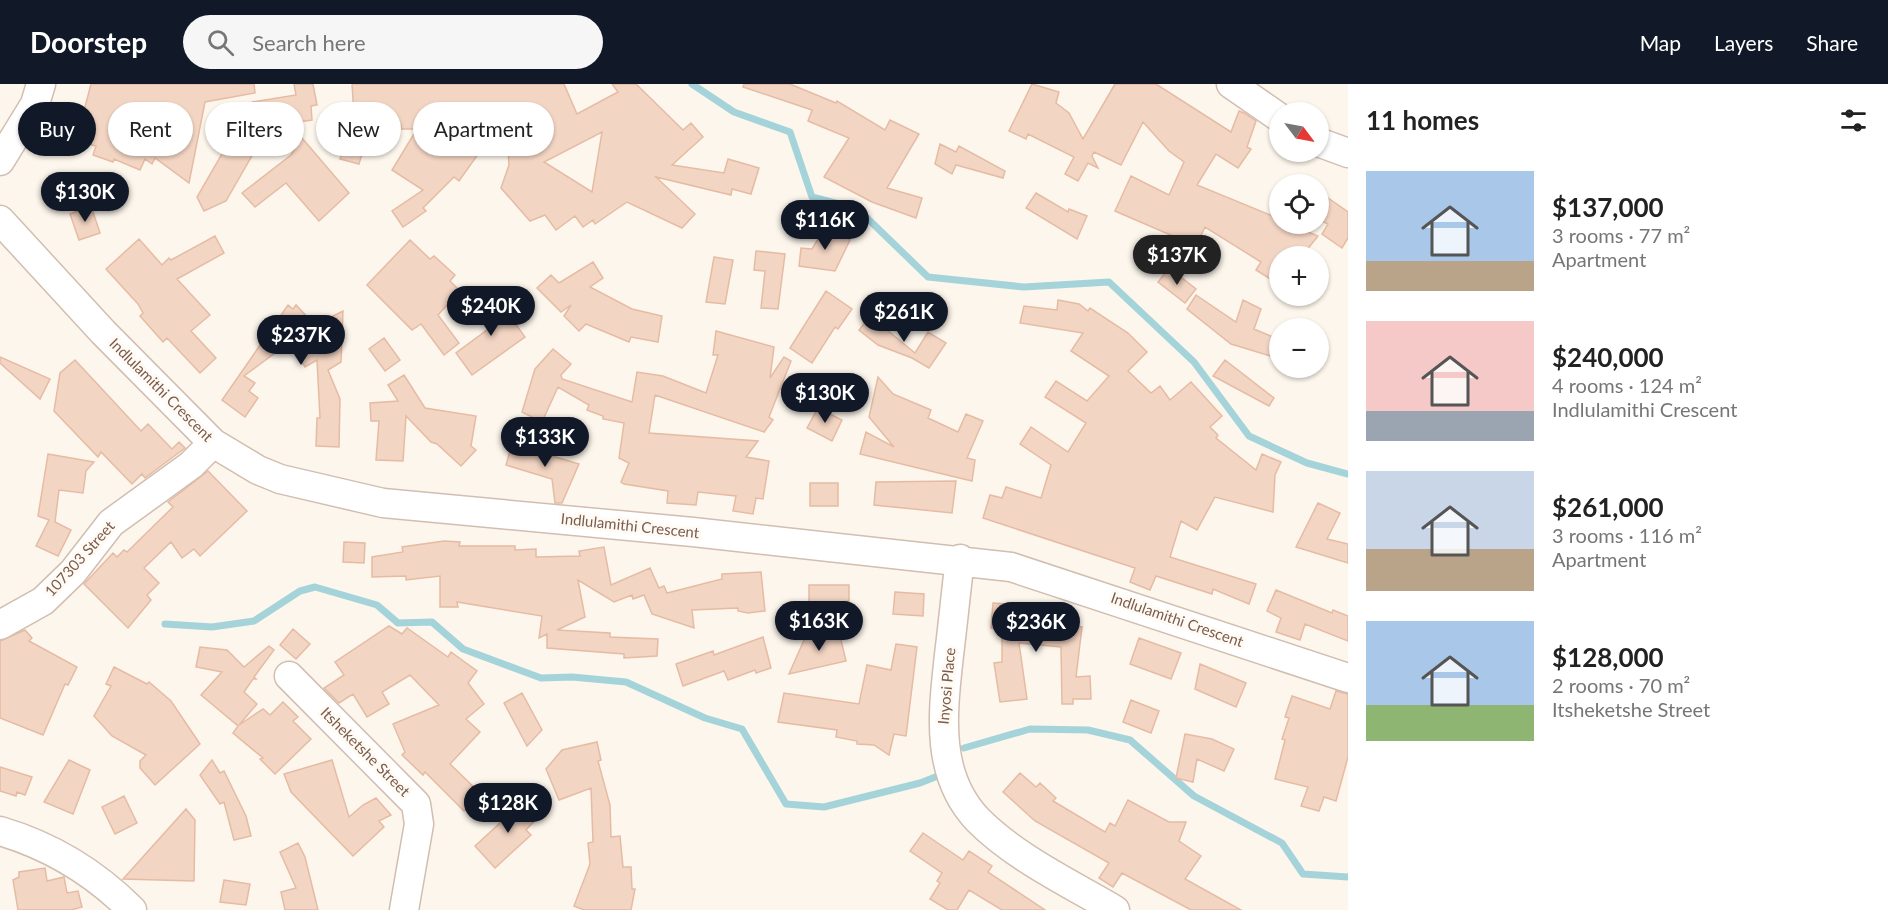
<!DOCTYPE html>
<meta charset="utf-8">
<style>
body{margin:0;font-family:Lato,sans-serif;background:#f6f6f6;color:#222;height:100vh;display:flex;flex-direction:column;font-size:22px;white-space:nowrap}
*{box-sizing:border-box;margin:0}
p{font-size:20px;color:#767676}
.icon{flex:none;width:33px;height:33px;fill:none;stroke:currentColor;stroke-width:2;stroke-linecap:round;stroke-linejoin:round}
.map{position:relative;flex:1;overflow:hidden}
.details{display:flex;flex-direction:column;background:#fff;width:540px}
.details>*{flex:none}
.hud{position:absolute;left:18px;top:18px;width:570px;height:54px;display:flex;gap:12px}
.needle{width:39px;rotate:122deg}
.tools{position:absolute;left:1269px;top:18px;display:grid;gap:12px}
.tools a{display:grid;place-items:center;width:60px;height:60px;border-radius:50%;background:#fff;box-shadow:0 2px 4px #0004;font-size:30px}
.price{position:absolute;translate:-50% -51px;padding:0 14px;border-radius:21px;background:#111827;color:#fff;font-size:20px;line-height:39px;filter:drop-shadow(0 2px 3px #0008)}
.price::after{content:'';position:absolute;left:50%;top:36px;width:18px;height:14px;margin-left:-9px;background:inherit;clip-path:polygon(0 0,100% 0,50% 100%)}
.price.on{background:#222;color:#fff}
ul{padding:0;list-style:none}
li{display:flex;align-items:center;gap:18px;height:150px;padding:0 18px}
li span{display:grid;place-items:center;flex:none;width:168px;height:120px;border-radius:0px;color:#555}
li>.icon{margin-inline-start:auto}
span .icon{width:72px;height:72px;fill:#fffc;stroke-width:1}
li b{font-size:26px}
h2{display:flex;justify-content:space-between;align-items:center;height:72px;padding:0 18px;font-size:26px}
.chip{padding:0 21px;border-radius:27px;background:#fff;box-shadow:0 2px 4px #0004;font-size:21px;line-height:54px}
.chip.on{background:#111827;color:#fff}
header{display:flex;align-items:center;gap:36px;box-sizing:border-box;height:84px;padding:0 30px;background:#111827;color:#fff}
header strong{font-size:28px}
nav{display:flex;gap:33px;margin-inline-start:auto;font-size:21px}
.search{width:420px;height:54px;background:#f6f6f6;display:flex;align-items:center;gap:15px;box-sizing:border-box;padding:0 21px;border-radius:33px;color:#767676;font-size:22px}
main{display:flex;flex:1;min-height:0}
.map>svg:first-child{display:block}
</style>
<header>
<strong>Doorstep</strong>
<div class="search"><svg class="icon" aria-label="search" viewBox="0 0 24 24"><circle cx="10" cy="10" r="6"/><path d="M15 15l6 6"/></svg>Search here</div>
<nav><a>Map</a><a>Layers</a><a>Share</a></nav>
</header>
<main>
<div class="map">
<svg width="1348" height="826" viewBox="0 0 1348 826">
<rect width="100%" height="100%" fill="#fdf6ec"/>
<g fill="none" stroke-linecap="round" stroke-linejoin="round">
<!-- stream -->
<path stroke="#a5d3da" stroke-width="7" d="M692 0 734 28 790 48 812 113 843 121 867 134 928 193 1024 203 1109 198 1194 278 1249 352 1307 379 1348 390
M165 540 212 543 254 537 300 507 315 503 377 521 398 539 432 538 463 565 541 594 572 593 626 598 705 634 742 645 786 720 824 723 920 699 943 690
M964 664 1030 645 1088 646 1130 656 1194 712 1282 759 1303 790 1348 793"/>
</g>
<!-- building -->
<path fill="#f3d5c3" stroke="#e6bba3" stroke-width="1.5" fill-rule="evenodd" d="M91 0H254L255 9 205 18 189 99 155 74 152 80 145 75 140 86 114 75 113 78 93 71 96 62 76 57Z
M294 0H313L317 21 311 22 312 36 269 42 226 117 204 127 197 113 252 18 296 11Z
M352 0H564L577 30 618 8 612 0H636L683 46 691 39 703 53 672 81 724 89 728 75 759 84 751 110 732 105 731 111 656 93 695 130 682 144 627 118 595 140 593 136 583 143 575 132 556 146 545 131 530 137 501 104 509 81 506 31 459 97 454 93 423 124 426 127 403 143 392 127 423 106 392 86 417 45H401V41L369 46 359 80 340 75 354 32ZM602 48 592 108 544 78Z
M744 0H790L836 19 837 17 885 46 890 36 919 50 887 104 922 114 916 134 872 118 824 93 849 54 808 37 812 26 743 3Z
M1032 0 1059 8 1056 19 1069 29 1083 55 1115 0H1156L1231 48 1239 27 1244 29 1256 37 1247 63 1251 65 1238 84 1216 70 1197 101 1280 135V140H1289L1318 152 1302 172H1280V201L1256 186 1261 178 1205 143 1196 162 1115 127 1131 92 1169 111 1184 78 1169 67 1143 38 1121 81 1094 68 1092 72 1098 84 1088 79 1078 97 1065 90 1074 73 1028 50 1026 55 1009 47Z
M302 54 349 109 319 137 286 99 255 123 242 109 291 71Z
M940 60 956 68 959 62 1005 87 1003 94 956 81 952 90 935 80Z
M1318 107 1348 128V154L1342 164 1322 150 1328 140 1318 135Z
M1036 109 1068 128 1069 125 1087 132 1077 155 1026 124Z
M91 122 100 149 79 156 70 130Z
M826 142 850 156 835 187 799 182 801 164 812 165Z
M215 152 224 169 177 195 210 231 191 247 216 274 200 289 167 254 163 258 140 232 143 229 138 220 106 185 139 155 162 181 169 174 171 176Z
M410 156 430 175 434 172 455 191 450 197 460 207 438 231 459 259 444 271 421 240 412 246 367 201Z
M756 167 785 170 778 225 761 224 765 187 754 186Z
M714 173 733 176 725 220 706 218Z
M593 178 603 194 590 203 632 225 662 232 658 258 631 253 629 258 586 240 579 247 564 232 571 221 561 228 537 204 551 191 559 199Z
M1169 184 1196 205 1185 219 1158 198Z
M491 206 525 253 472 291 456 269 495 240 478 217Z
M826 207 852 225 838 245 835 243 812 279 790 264Z
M1196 211 1236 238 1243 216 1261 225 1254 245 1280 256V275L1231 260 1187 225Z
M1058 216 1079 220 1088 227 1090 224 1128 249 1147 268 1128 287 1151 309 1160 302 1170 316 1191 298 1222 332 1210 343 1218 351 1216 354 1256 386 1262 370 1281 378 1275 391 1273 428 1215 413 1197 446 1181 437 1170 473 1256 500 1249 520 1213 505 1212 510 1156 492 1150 506 1130 498 1135 484 983 434 990 411 1002 414 1006 403 1041 414 1051 381 1020 360 1031 343 1068 368 1086 339 1045 313 1056 297 1087 317 1109 292 1071 267 1083 249 1020 239 1024 222 1057 226Z
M288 221 293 225 296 221 315 241 343 227 341 278 328 286 340 315 339 363 316 362 317 334H320L317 276 305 283 290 258 244 292 255 299 249 307 258 314 245 333 222 316Z
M870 232 915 269 928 248 946 259 929 284 912 274 878 261 859 246Z
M716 247 774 263 770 294 784 273 791 277 769 333 773 336 764 348 655 311 649 349 758 357 746 373 769 377 763 415 756 414 753 430 733 427 736 412 698 408 696 421 667 419 668 407 624 400 621 398 629 379 619 374 624 339 603 335V332L587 326 589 321 558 303 542 338 522 328 535 285 553 265 571 280 561 291 562 295 632 318 637 288 663 292 706 309 718 271H713Z
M384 254 400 276 385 287 369 265Z
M0 273 50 295 40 315 0 279Z
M75 276 141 347 148 340 172 365 179 358 185 364 145 394 142 390 132 400 101 368 98 373 54 327 60 289Z
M1225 276 1274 314 1269 322 1213 292Z
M404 291 425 324 476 332 471 362 476 366 461 382 437 360 431 358 406 332 403 377 376 376 379 337H371L370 319 398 317 388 301Z
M878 293 893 310 931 326 928 334 958 348 966 330 983 337 967 374 975 376 972 397 860 370 866 348 894 363 869 333Z
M818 324 842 336 832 357 807 344Z
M512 360 579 380 562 419H555L552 395 506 381Z
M48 370 94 378 86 387 83 409 59 406 55 438 71 446 58 472 36 462 49 436 38 432Z
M208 387 247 427 200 472 194 465 182 474 171 458 144 484 159 499 147 511 151 516 128 544 84 500 113 469 117 473 124 466 127 468 173 423 168 418Z
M956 397 952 429 874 421 876 398Z
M810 399H838V422H810Z
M1318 419 1340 429 1327 455 1348 460V479L1296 463Z
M444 457 460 458 459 462H515V466L536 465V473L580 472 579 467 604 463 611 501 650 484 659 504 664 502 667 509 722 495V490L761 488 765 527 748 529 738 527V524L692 526 694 544 652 530 644 511 633 515 632 511 614 518 578 496 585 533 557 546 610 549V553L658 555 657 572 624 574V570L547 564V550L539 554 542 532 457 518 458 523H440V492L406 496V492L372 493V473L403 468 402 463Z
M344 458 365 459 364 479 343 478Z
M809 501H849V517L809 522Z
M1276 506 1332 529 1333 526 1348 532V557L1305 540 1300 556 1276 548 1281 534 1267 527Z
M895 508 924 510 923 532 893 530Z
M993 519 1022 521 1021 535 1082 543 1076 593 1090 592 1091 615H1073V620H1062L1061 563 1019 559 1027 615 1000 618 994 579 1002 578V545L991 544Z
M389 542 402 550 407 544 448 573 451 568 477 587 468 599 484 620 466 635 480 648 450 680 481 710 464 727 425 688 423 691 402 671 405 668 393 640 439 621 410 591 382 608 389 620 367 633 353 610 339 619 324 604 344 591 335 578Z
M293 545 310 560 296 575 280 561Z
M25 546 32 554 29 557 77 583 68 601 65 600 43 651 0 634V557Z
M808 547 840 552 846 577 789 590Z
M763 553 771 584 756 589 755 586 728 596 724 587 683 602 676 580 713 567 714 571Z
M1139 554 1181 569 1171 595 1130 580Z
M896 560 917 563 906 652 894 650 889 671 874 661 857 660V657L836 653 837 646 778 638 784 609 859 620 867 581 891 586Z
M269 562 274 566 254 593 256 595H253L244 608 257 620 239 641 263 625 270 631 283 618 298 633 293 637 311 655 275 690 260 675 263 674 233 649 238 642 201 611 222 588 196 583 200 563 227 566 244 583Z
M1200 580 1246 599 1236 623 1195 605Z
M114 583 147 600 149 598 171 617 200 660 155 701 140 684V677L146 671 112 652 94 632 111 602 106 600Z
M1336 607 1348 610V673L1336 717 1324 713 1319 727 1301 722 1308 703 1275 695 1285 656 1282 655 1289 634 1285 633 1292 612 1330 625Z
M522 609 542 646 527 662 504 619Z
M1131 616 1159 627 1151 649 1123 638Z
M1185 650 1212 655 1234 665 1224 687 1197 675 1193 698 1176 694Z
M597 658 601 676 598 677 610 721 611 753 620 752 623 783H631L632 805H635L631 826H584L574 822 590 780 588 759 593 758 591 704 559 716 546 685 562 666Z
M69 676 90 686 73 730 44 718Z
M212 676 220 689 224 687 246 732 251 752 234 756 224 718 220 720 200 691Z
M332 676 349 733 363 721 376 714 391 731 379 737 384 743 353 772 291 708 284 690Z
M0 683 32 693 25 711 17 708 16 712 0 707Z
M1020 689 1036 703 1040 699 1056 714 1053 717 1105 748 1110 739 1115 742 1128 716 1169 738H1186L1179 757 1201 772 1185 795 1241 826H1191L1122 789 1113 803 1099 794 1109 779 1035 737 1003 708Z
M124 712 137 739 115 750 102 723Z
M525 716 541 730 526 746 531 751 495 784 475 762Z
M186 725 195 736 194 797 123 795Z
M923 749 963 776 969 767 992 782 988 788 1045 826H1002L969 806 957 826H948L930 815 940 799 937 797 942 789 910 767Z
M298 759 305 773 318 826H285L281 808 296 804 280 768Z
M45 784 47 797 64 793 67 809 78 807 82 823 71 826H18L13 796 19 793V788Z
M224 796 250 800 246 821 220 818Z"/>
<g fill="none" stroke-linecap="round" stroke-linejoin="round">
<defs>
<path id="minor" d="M1231 0 1280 34
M1318 58 1348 69
M0 77 35 20 41 0
M0 136 103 248 213 359 258 386 280 395 383 419 693 448 1011 483 1348 594
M960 475C956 507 953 539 949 571 943 627 934 690 978 736 1016 774 1069 799 1115 826
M0 541 43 517 73 488 111 439 191 381 213 359
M289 592 416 720 419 740 404 826
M0 747C51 762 94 788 132 826"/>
</defs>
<!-- minor casing -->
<use href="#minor" stroke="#d1beb0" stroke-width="31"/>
<!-- minor -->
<use href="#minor" stroke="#fff" stroke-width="28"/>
</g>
<g text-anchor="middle" stroke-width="6" stroke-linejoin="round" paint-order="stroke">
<!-- street labels -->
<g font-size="15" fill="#7a5c4d" stroke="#fffaf3">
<text transform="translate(161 306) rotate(45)" y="5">Indlulamithi Crescent</text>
<text transform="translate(630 442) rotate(6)" y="5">Indlulamithi Crescent</text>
<text transform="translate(80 475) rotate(-48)" y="5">107303 Street</text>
<text transform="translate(1177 536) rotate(19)" y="5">Indlulamithi Crescent</text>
<text transform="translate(947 602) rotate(-85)" y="5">Inyosi Place</text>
<text transform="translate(365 668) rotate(45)" y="5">Itsheketshe Street</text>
</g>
</g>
</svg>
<div class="tools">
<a><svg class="needle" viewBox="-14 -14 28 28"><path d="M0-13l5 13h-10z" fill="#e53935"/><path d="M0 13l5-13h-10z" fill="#767676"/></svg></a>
<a><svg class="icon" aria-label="locate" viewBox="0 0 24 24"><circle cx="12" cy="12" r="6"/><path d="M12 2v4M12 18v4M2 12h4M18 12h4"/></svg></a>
<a>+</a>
<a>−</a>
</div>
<b class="price" style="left:85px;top:139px">$130K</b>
<b class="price" style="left:825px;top:167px">$116K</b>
<b class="price on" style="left:1177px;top:202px">$137K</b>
<b class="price" style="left:491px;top:253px">$240K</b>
<b class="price" style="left:904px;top:259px">$261K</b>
<b class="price" style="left:301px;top:282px">$237K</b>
<b class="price" style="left:825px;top:340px">$130K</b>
<b class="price" style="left:545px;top:384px">$133K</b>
<b class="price" style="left:819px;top:568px">$163K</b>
<b class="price" style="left:1036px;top:569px">$236K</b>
<b class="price" style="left:508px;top:750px">$128K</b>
<div class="hud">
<a class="chip on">Buy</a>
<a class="chip">Rent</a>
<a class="chip">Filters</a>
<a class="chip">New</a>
<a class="chip">Apartment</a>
</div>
</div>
<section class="details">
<h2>11 homes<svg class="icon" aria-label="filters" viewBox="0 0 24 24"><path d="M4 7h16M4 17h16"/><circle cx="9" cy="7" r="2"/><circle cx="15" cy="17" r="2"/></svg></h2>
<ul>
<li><span style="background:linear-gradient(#a9c7e8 75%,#b9a48a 0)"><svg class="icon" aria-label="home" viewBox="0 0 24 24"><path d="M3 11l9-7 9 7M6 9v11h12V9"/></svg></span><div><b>$137,000</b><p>3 rooms · 77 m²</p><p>Apartment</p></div></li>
<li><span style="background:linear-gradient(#f6c9c9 75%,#9aa5b1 0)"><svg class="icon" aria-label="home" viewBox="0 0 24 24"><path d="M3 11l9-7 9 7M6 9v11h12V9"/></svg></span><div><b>$240,000</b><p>4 rooms · 124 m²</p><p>Indlulamithi Crescent</p></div></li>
<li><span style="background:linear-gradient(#c9d6e8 65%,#b9a48a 0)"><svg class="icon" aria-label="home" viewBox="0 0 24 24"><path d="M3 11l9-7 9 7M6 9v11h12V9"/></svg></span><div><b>$261,000</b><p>3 rooms · 116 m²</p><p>Apartment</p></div></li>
<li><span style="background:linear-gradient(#a9c7e8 70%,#8fb573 0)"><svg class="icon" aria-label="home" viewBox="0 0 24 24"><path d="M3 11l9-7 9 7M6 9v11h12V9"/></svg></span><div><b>$128,000</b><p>2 rooms · 70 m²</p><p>Itsheketshe Street</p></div></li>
</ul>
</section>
</main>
